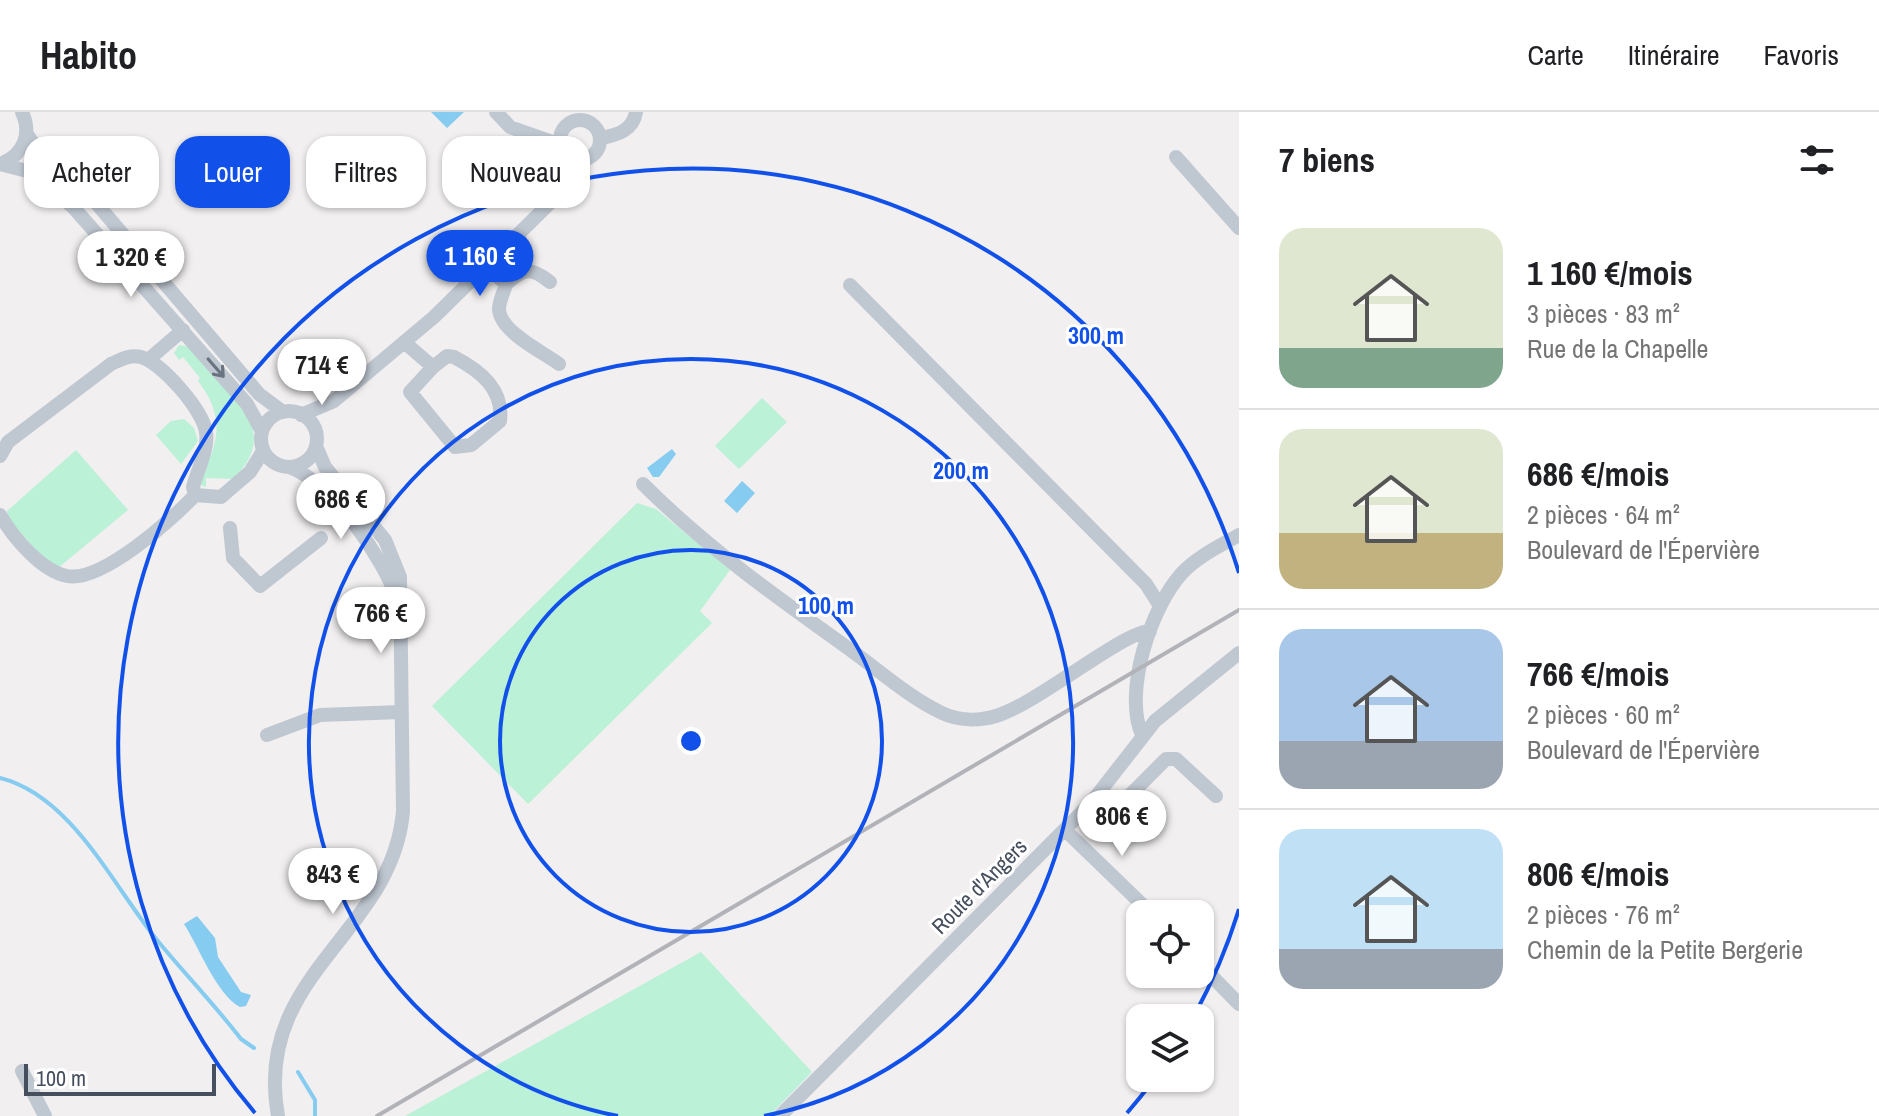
<!DOCTYPE html>
<html lang="fr">
<meta charset="utf-8">
<style>
body{margin:0;font-family:"Archivo Narrow",sans-serif;background:#f6f6f6;color:#202124;height:100vh;display:flex;flex-direction:column;font-size:30px;white-space:nowrap}
*{box-sizing:border-box;margin:0}
p{font-size:26px;color:#757577}
.icon{flex:none;width:44px;height:44px;fill:none;stroke:currentColor;stroke-width:2;stroke-linecap:round;stroke-linejoin:round}
.map{position:relative;flex:1;overflow:hidden}
.details{display:flex;flex-direction:column;background:#fff;width:640px}
.details>*{flex:none}
.banner{position:absolute;left:24px;top:24px;width:760px;height:72px;display:flex;gap:16px}
.buttons{position:absolute;left:1126px;top:788px;display:grid;gap:16px}
.buttons a{display:grid;place-items:center;width:88px;height:88px;border-radius:16px;background:#fff;box-shadow:0 2px 6px #0004;font-size:40px}
.scale{position:absolute;left:24px;bottom:20px;width:192px;box-sizing:border-box;padding-left:8px;border:4px solid #464f5d;border-top:0;font-size:22px;line-height:28px;white-space:nowrap;color:#464f5d;-webkit-text-stroke:6px #fff;paint-order:stroke}
.price{position:absolute;translate:-50% -68px;padding:0 18px;border-radius:28px;background:#fff;color:#222;font-size:26px;line-height:52px;filter:drop-shadow(0 2px 4px #0008)}
.price::after{content:'';position:absolute;left:50%;top:48px;width:24px;height:18px;margin-left:-12px;background:inherit;clip-path:polygon(0 0,100% 0,50% 100%)}
.price.on{background:#1151e9;color:#fff}
ul{padding:0;list-style:none}
li{display:flex;align-items:center;gap:24px;height:200px;padding:0 40px}
li+li{border-top:2px solid #e0e0e0}
li span{display:grid;place-items:center;flex:none;width:224px;height:160px;border-radius:24px;color:#555}
li>.icon{margin-inline-start:auto}
span .icon{width:96px;height:96px;fill:#fffc;stroke-width:1}
li b{font-size:34px}
h2{display:flex;justify-content:space-between;align-items:center;height:96px;padding:0 40px;font-size:34px}
.tag{padding:0 28px;border-radius:24px;background:#fff;box-shadow:0 2px 6px #0004;font-size:28px;line-height:72px}
.tag.on{background:#1151e9;color:#fff}
header{display:flex;align-items:center;gap:48px;box-sizing:border-box;height:112px;padding:0 40px;background:#fff;border-bottom:2px solid #e0e0e0}
header strong{font-size:38px}
nav{display:flex;gap:44px;margin-inline-start:auto;font-size:28px}
main{display:flex;flex:1;min-height:0}
.map>svg:first-child{display:block}
</style>
<header>
<strong>Habito</strong>
<nav><a>Carte</a><a>Itinéraire</a><a>Favoris</a></nav>
</header>
<main>
<div class="map">
<svg width="1239" height="1004" viewBox="0 0 1239 1004">
<rect width="100%" height="100%" fill="#f1efef"/>
<!-- green -->
<path fill="#bbf1d7" d="M179 233 190 235C226 275 286 317 233 367L206 366V375L201 373C201 364 206 357 209 348 222 318 218 295 198 269L200 266 183 245 179 248 174 241Z
M762 286 787 310 739 357 715 334Z
M184 307 194 316 198 329 181 352 156 323 171 309Z
M76 338 128 398 58 456 48 452 8 406 7 399Z
M637 391 656 397 730 458 700 499 712 511 528 692 432 594Z
M701 840 812 960 769 1004H405Z"/>
<!-- water -->
<path fill="#86cbf0" d="M431 0H464L447 16Z
M672 337 676 342 659 365H653L647 356Z
M742 369 755 381 737 401 724 389Z
M197 804 215 826 218 845 241 880 251 883 246 894 240 895C216 882 199 835 184 812Z"/>
<g fill="none" stroke-linecap="round" stroke-linejoin="round">
<!-- stream -->
<path stroke="#86cbf0" stroke-width="4" d="M0 666C72 684 113 774 157 828 184 861 214 892 241 927L254 936
M298 960 315 988V1004"/>
<!-- minor -->
<path stroke="#bfc7d1" stroke-width="14" d="M496 0 510 15 561 33
M560 28a20 20 0 1 1 40 0a20 20 0 1 1-40 0Z
M27 22 42 46 97 92 259 282 283 300
M601 26C618 23 633 18 636 0
M1176 45 1239 116
M0 52 31 60 73 95 247 292 262 319
M0 52C24 43 32 22 22 0
M486 154 506 172C504 180 499 189 499 197 500 220 543 240 559 252
M506 172C524 156 531 155 550 170
M850 173 1146 472 1160 494
M404 230 433 255 410 280 455 335 471 333 500 309C504 278 481 259 454 245L447 244 433 255
M148 248 183 218
M261 327a28 28 0 1 1 56 0a28 28 0 1 1-56 0Z
M301 303 334 289 434 205 555 86 571 67 577 48
M0 344 8 330 111 252C120 248 130 242 141 245 162 251 203 298 206 320 209 336 197 359 193 375L195 383C173 407 101 471 67 464 41 459 13 425 0 403
M289 355C333 371 383 446 398 489
M643 372C707 436 779 487 852 539 881 560 910 586 942 601 959 609 979 609 996 604 1037 592 1122 520 1150 519
M195 383 221 385 250 360 263 339
M230 416 233 446 260 474 321 426
M267 623 320 603 401 600
M1142 623C1123 580 1151 495 1182 461 1198 444 1220 434 1239 423
M1096 686 1118 695 1166 647H1176L1216 684
M1065 718 1152 802
M1200 852 1239 892
M22 959 45 1004
M278 1004C252 862 393 822 403 699L400 465 385 428 325 355 316 334
M780 1004 1091 691 1155 609 1239 541"/>
<!-- rail -->
<path stroke="#b1b3b9" stroke-width="4" d="M377 1004 1239 498"/>
</g>
<!-- one-way arrows -->
<defs><path id="oneway-shaft" d="M-6 0H5M1.5-3L5.5 0L1.5 3" fill="none" stroke-width="1.6" stroke-linecap="round" stroke-linejoin="round" transform="scale(2)"/></defs>
<use stroke="#6a7380" href="#oneway-shaft" transform="translate(216 256) rotate(49)"/>
<!-- distance rings -->
<g fill="none" stroke="#1151e9" stroke-width="4">
<circle cx="691" cy="629" r="191"/>
<path d="M618 1004A382 382 0 1 1 764 1004"/>
<path d="M1239 797A573 573 0 0 1 1195 902M1152 970A573 573 0 0 1 1127 1001M255 1001A573 573 0 1 1 1239 461"/>
</g>
<g text-anchor="middle" stroke-width="6" stroke-linejoin="round" paint-order="stroke">
<!-- street labels -->
<g font-size="22" fill="#464f5d" stroke="#fff">
<text transform="translate(979 774) rotate(-45)" y="8">Route d'Angers</text>
</g>
</g>
<circle cx="691" cy="629" r="12" fill="#1151e9" stroke="#fff" stroke-width="4"/>
<g font-size="24" text-anchor="middle" font-weight="bold" fill="#1151e9" stroke="#fff" stroke-width="6" stroke-linejoin="round" paint-order="stroke">
<text x="1096" y="232">300 m</text>
<text x="961" y="367">200 m</text>
<text x="826" y="502">100 m</text>
</g>
</svg>
<div class="buttons">
<a><svg class="icon" aria-label="locate" viewBox="0 0 24 24"><circle cx="12" cy="12" r="6"/><path d="M12 2v4M12 18v4M2 12h4M18 12h4"/></svg></a>
<a><svg class="icon" aria-label="layers" viewBox="0 0 24 24"><path d="M12 4l9 5-9 5-9-5zM3 14l9 5 9-5"/></svg></a>
</div>
<div class="scale">100 m</div>
<b class="price on" style="left:480px;top:186px">1 160 €</b>
<b class="price" style="left:131px;top:187px">1 320 €</b>
<b class="price" style="left:322px;top:295px">714 €</b>
<b class="price" style="left:341px;top:429px">686 €</b>
<b class="price" style="left:381px;top:543px">766 €</b>
<b class="price" style="left:1122px;top:746px">806 €</b>
<b class="price" style="left:333px;top:804px">843 €</b>
<div class="banner">
<a class="tag">Acheter</a>
<a class="tag on">Louer</a>
<a class="tag">Filtres</a>
<a class="tag">Nouveau</a>
</div>
</div>
<section class="details">
<h2>7 biens<svg class="icon" aria-label="filters" viewBox="0 0 24 24"><path d="M4 7h16M4 17h16"/><circle cx="9" cy="7" r="2"/><circle cx="15" cy="17" r="2"/></svg></h2>
<ul>
<li><span style="background:linear-gradient(#dfe7d0 75%,#7fa58c 0)"><svg class="icon" aria-label="home" viewBox="0 0 24 24"><path d="M3 11l9-7 9 7M6 9v11h12V9"/></svg></span><div><b>1 160 €/mois</b><p>3 pièces · 83 m²</p><p>Rue de la Chapelle</p></div></li>
<li><span style="background:linear-gradient(#dfe7d0 65%,#c2b280 0)"><svg class="icon" aria-label="home" viewBox="0 0 24 24"><path d="M3 11l9-7 9 7M6 9v11h12V9"/></svg></span><div><b>686 €/mois</b><p>2 pièces · 64 m²</p><p>Boulevard de l'Épervière</p></div></li>
<li><span style="background:linear-gradient(#a9c7e8 70%,#9aa5b1 0)"><svg class="icon" aria-label="home" viewBox="0 0 24 24"><path d="M3 11l9-7 9 7M6 9v11h12V9"/></svg></span><div><b>766 €/mois</b><p>2 pièces · 60 m²</p><p>Boulevard de l'Épervière</p></div></li>
<li><span style="background:linear-gradient(#bfe0f5 75%,#9aa5b1 0)"><svg class="icon" aria-label="home" viewBox="0 0 24 24"><path d="M3 11l9-7 9 7M6 9v11h12V9"/></svg></span><div><b>806 €/mois</b><p>2 pièces · 76 m²</p><p>Chemin de la Petite Bergerie</p></div></li>
</ul>
</section>
</main>
